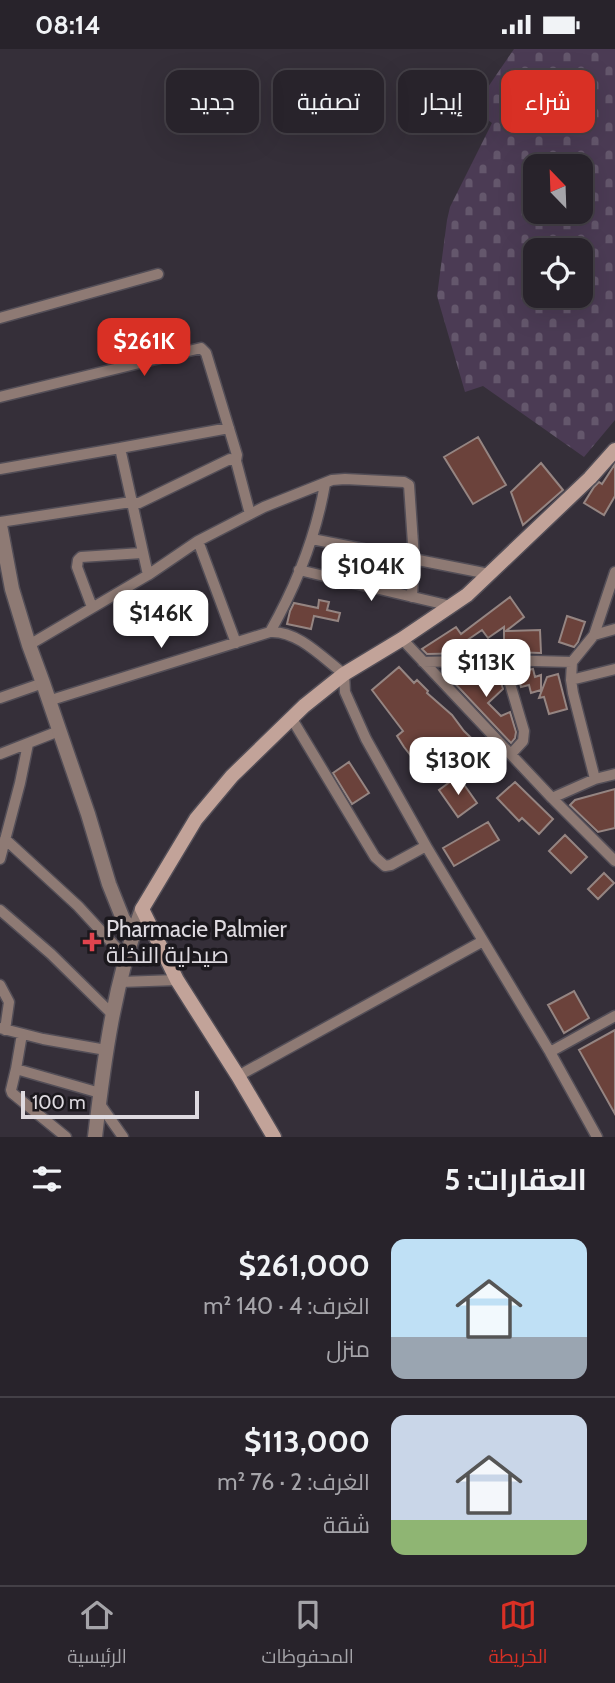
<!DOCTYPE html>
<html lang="ar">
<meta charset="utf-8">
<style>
body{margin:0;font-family:Cabin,Cairo,sans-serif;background:#302b33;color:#f1f3f6;direction:rtl;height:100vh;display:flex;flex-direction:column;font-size:26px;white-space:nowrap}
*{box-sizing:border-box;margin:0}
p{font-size:23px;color:#a5a4a9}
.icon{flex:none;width:38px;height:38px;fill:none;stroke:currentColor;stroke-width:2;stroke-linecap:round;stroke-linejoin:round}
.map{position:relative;height:1088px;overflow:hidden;direction:ltr}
.details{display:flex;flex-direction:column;background:#28232b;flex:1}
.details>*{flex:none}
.guide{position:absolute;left:21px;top:21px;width:574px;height:63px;direction:rtl;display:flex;gap:14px}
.needle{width:46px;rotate:337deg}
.fabs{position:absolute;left:523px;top:105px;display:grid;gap:14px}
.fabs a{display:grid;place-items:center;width:70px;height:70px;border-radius:14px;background:#28232b;box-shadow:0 7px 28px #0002,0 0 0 2px #444047;font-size:35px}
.scale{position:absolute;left:21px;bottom:18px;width:178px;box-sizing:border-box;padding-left:7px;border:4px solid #dedae0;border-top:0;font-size:19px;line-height:24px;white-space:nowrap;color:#dedae0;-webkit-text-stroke:5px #1b181d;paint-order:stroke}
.price{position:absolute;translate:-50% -60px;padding:0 16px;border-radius:14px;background:#fff;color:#222;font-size:23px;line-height:46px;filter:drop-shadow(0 2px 4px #0008)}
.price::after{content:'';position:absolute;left:50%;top:42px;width:21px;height:16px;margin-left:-10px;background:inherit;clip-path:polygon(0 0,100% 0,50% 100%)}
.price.selected{background:#d93025;color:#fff}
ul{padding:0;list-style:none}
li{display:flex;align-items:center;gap:21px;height:175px;padding:0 28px}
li+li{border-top:2px solid #444047}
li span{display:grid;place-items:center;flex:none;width:196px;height:140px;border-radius:14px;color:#555}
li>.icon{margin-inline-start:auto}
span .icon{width:84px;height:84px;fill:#fffc;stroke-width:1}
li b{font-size:30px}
h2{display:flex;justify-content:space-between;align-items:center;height:84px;padding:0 28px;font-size:30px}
.chip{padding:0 24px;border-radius:14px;background:#28232b;box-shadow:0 7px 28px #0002,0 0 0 2px #444047;font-size:24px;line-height:63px}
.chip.selected{background:#d93025;color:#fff}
.status{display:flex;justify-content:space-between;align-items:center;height:49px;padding:0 35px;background:#28232b;direction:ltr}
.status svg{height:19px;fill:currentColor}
.menu{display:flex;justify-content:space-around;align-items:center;height:98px;border-top:2px solid #444047;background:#28232b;font-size:19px;color:#a5a4a9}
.menu a{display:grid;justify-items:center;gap:4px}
.menu .selected{color:#d93025}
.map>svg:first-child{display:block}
</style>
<div class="status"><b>08:14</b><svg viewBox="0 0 49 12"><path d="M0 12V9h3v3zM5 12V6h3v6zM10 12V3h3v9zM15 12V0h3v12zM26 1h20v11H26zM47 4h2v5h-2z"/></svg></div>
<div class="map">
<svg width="615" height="1088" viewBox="0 0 615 1088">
<defs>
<pattern id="cemetery-stones" width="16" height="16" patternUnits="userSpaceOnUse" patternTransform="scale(1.75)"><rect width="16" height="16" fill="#4b3b54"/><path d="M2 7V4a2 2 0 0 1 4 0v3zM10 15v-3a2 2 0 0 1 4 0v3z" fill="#64576c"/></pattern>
</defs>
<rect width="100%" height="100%" fill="#352f39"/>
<!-- cemetery -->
<path fill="url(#cemetery-stones)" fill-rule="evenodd" d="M514 0H615V371L584 408 483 337 465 343 437 247 447 171 450 158 492 74 473 60ZM536 117H581V163H536ZM536 201H581V247H536Z"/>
<!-- building -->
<path fill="#6b423b" stroke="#958582" stroke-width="2" d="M478 388 506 436 473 455 444 408Z
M541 414 563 441 523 476 511 443Z
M615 415V447L604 466 584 454 594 438 599 433 602 435Z
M510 548 524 568 506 582 540 581 541 604 504 603V578L488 589 482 581 466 592 474 604 427 605 422 600 456 578 461 585Z
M319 551 329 553 327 561 340 564 338 572 314 567 311 580 287 575 290 562 294 554 318 559Z
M567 567 585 573 578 593 574 598 559 593Z
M399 618 414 634 417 631 428 642 427 644 452 666 464 682 490 707 473 723 449 698 441 704 447 712 426 726 404 698 397 687 403 682 372 641Z
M533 620 535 628 541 626V641L531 644 529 636 521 638 517 623Z
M488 624 492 628 500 630 503 640 488 654 501 667 510 663 516 683 515 689 511 694 447 626V625Z
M558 625 567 660 549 665 544 648 539 649 547 628Z
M349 713 369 744 352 755 333 724Z
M458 727 477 754 458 768 439 741Z
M515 733 553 770 539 785 522 769 519 772 497 749Z
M615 740V779L598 783 570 756 575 751Z
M488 773 499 791 454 817 443 799Z
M565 786 587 808 571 824 549 802Z
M604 824 614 834 598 850 588 840Z
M574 942 589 969 564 984 548 956Z
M615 981V1065L579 1001Z"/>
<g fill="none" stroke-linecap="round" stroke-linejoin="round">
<defs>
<path id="minor" d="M0 269 158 225
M0 348 201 299 206 304 237 406 236 412
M120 399 229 379
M0 420 120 399 148 526
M0 473 131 453 139 454 230 410 236 412 250 465
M312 490 489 525
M198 492 236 594
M299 521 451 557
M92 558 77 518 78 511 81 508 142 504
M270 583C296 537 316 487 325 435
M594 586 615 580
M402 590 552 749 615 812
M29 596 148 526 198 492 264 458 332 431 345 430 404 433 409 436 414 509 412 548
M503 611 524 682 523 692 511 705
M423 613 503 611 572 613
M571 631 615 620
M0 649 43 634
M48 652 270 583C297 581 323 609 344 625L345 643 366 690 426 797 550 1003 597 1088
M292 670 375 808 385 817 391 816 426 797
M0 705 59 682
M595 730 573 644 571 631 572 613 594 586 615 523
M552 749 595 730 615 725
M5 790 78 857 125 908
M0 810 20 734 28 695
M0 861 51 905 112 965
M120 933 177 931
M0 936 9 953 5 981
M0 979 43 990 106 1001
M22 985 16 1020 100 1044
M550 1003 615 967
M16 1020 11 1041 12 1044 66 1088
M238 1027 483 892
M99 1054 123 1088"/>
<path id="tertiary" d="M0 476 12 540 29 596 43 634 88 765 109 835 123 870 133 885
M95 1088C104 1010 114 934 142 860"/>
<path id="secondary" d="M274 1088 238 1027 177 931 142 860 196 770 232 727 304 657 344 625 402 590 467 546 590 429 615 401"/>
</defs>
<!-- minor casing -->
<use href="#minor" stroke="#534e57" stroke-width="13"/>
<!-- tertiary casing -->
<use href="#tertiary" stroke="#534e57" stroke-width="17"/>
<!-- secondary casing -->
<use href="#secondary" stroke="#534e57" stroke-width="17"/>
<!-- minor -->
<use href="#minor" stroke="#8e7a74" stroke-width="10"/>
<!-- tertiary -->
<use href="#tertiary" stroke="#8e7a74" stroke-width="14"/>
<!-- secondary -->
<use href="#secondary" stroke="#c2a399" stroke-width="14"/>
</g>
<!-- markers -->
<path fill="#e0444e" stroke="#1b181d" stroke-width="2.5" d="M88.5 882.5h7v7h7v7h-7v7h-7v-7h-7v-7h7z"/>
<g text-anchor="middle" stroke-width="7" stroke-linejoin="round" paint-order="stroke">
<!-- poi labels -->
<g font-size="23" fill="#dedae0" stroke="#1b181d" text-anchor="start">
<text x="106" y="888">Pharmacie Palmier<tspan x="106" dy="26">صيدلية النخلة</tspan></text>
</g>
</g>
</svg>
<div class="fabs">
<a><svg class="needle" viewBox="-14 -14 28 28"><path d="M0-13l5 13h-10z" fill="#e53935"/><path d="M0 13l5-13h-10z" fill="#a5a4a9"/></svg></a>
<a><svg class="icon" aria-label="locate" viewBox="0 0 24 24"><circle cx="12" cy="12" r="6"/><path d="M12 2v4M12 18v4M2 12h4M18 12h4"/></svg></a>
</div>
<div class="scale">100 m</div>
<b class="price selected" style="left:144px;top:329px">$261K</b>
<b class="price" style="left:371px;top:554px">$104K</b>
<b class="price" style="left:161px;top:601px">$146K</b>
<b class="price" style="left:486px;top:650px">$113K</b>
<b class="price" style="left:458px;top:748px">$130K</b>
<div class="guide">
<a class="chip selected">شراء</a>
<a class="chip">إيجار</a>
<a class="chip">تصفية</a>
<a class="chip">جديد</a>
</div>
</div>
<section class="details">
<h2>العقارات: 5<svg class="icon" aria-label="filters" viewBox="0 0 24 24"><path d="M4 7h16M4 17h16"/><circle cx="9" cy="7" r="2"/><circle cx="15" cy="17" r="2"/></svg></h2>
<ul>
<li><span style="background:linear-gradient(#bfe0f5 70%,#9aa5b1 0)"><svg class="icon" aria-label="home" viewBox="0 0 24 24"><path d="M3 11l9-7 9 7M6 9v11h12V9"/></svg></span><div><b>$261,000</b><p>الغرف: 4 · 140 m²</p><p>منزل</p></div></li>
<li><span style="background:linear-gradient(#c9d6e8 75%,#8fb573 0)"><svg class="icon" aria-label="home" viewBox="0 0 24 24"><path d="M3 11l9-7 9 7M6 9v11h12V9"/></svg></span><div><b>$113,000</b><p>الغرف: 2 · 76 m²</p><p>شقة</p></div></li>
</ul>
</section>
<nav class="menu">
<a class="selected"><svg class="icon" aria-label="map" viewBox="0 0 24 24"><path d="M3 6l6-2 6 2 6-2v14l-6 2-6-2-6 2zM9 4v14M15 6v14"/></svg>الخريطة</a>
<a><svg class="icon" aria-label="saved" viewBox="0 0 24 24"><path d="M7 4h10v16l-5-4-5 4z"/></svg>المحفوظات</a>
<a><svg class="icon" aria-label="home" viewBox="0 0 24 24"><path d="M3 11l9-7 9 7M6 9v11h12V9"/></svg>الرئيسية</a>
</nav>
